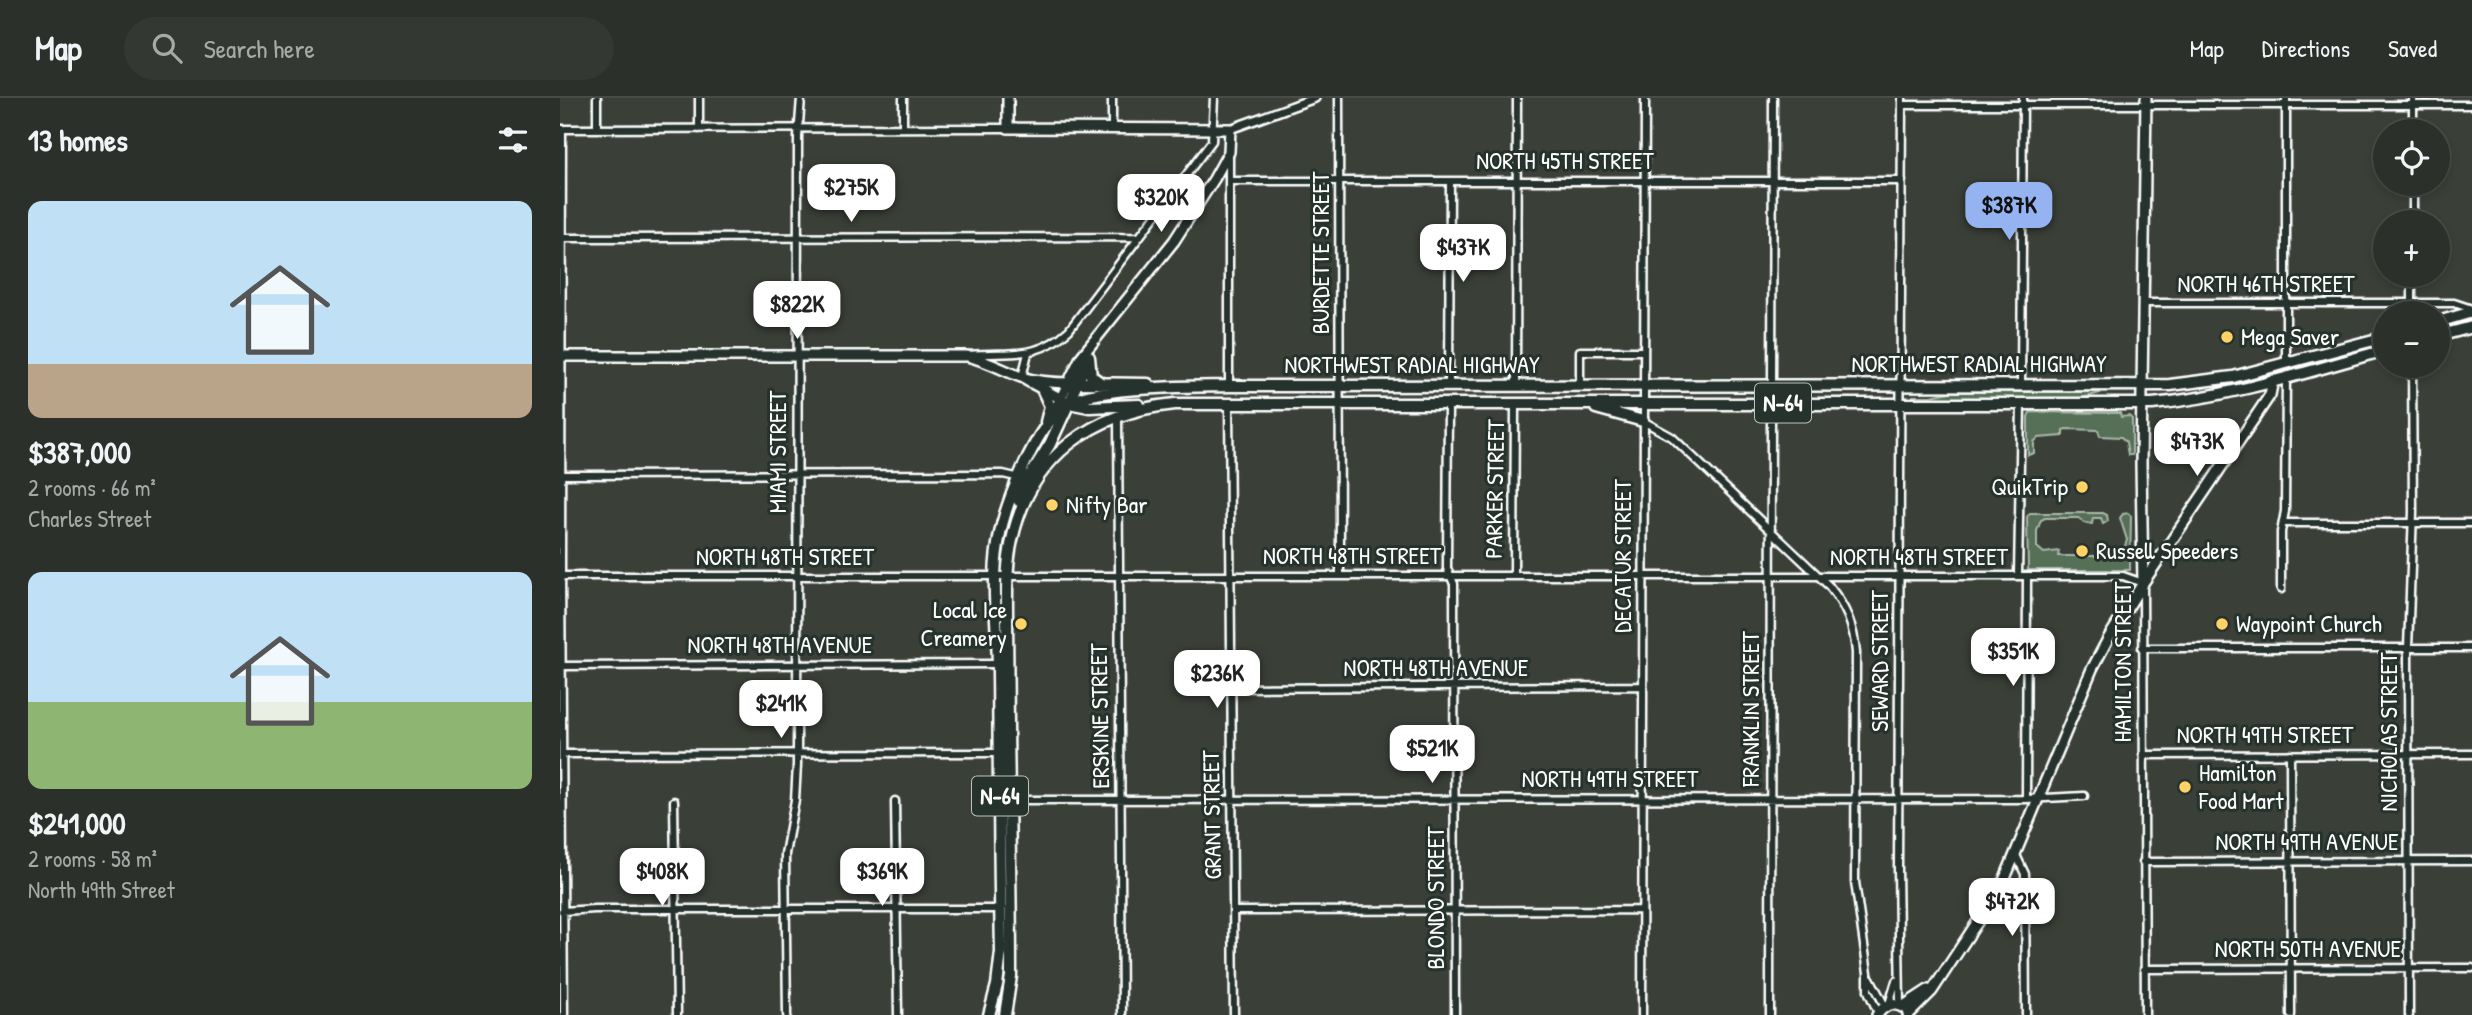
<!DOCTYPE html>
<meta charset="utf-8">
<style>
body{margin:0;font-family:"Patrick Hand",sans-serif;background:#343832;color:#f1f3f6;height:100vh;display:flex;flex-direction:column;font-size:26px;white-space:nowrap}
*{box-sizing:border-box;margin:0}
p{font-size:23px;color:#a6a9a8}
.icon{flex:none;width:38px;height:38px;fill:none;stroke:currentColor;stroke-width:2;stroke-linecap:round;stroke-linejoin:round}
.map{position:relative;flex:1;overflow:hidden}
.side{display:flex;flex-direction:column;background:#2c302a;width:560px}
.side>*{flex:none}
.tools{position:absolute;left:1813px;top:21px;display:grid;gap:14px}
.tools a{display:grid;place-items:center;width:77px;height:77px;border-radius:50%;background:#2c302a;box-shadow:0 4px 10px #0003,0 0 0 2px #484b47;font-size:35px}
.price{position:absolute;translate:-50% -60px;padding:0 16px;border-radius:14px;background:#fff;color:#222;font-size:23px;line-height:46px;filter:drop-shadow(0 2px 4px #0008)}
.price::after{content:'';position:absolute;left:50%;top:42px;width:21px;height:16px;margin-left:-10px;background:inherit;clip-path:polygon(0 0,100% 0,50% 100%)}
.price.current{background:#95b2f1;color:#111}
ul{padding:0;list-style:none}
li{display:grid;align-content:center;gap:14px;height:371px;padding:0 28px}
li span{display:grid;place-items:center;height:217px;border-radius:14px;color:#555}
li>.icon{margin-inline-start:auto}
span .icon{width:126px;height:126px;fill:#fffc;stroke-width:1}
li b{font-size:30px}
h2{display:flex;justify-content:space-between;align-items:center;height:84px;padding:0 28px;font-size:30px}
header{display:flex;align-items:center;gap:42px;box-sizing:border-box;height:98px;padding:0 35px;background:#2c302a;border-bottom:2px solid #484b47}
header strong{font-size:33px}
nav{display:flex;gap:38px;margin-inline-start:auto;font-size:24px}
.search{width:490px;height:63px;background:#343832;display:flex;align-items:center;gap:18px;box-sizing:border-box;padding:0 24px;border-radius:38px;color:#a6a9a8;font-size:26px}
main{display:flex;flex:1;min-height:0}
.map>svg:first-child{display:block}
</style>
<header>
<strong>Map</strong>
<div class="search"><svg class="icon" aria-label="search" viewBox="0 0 24 24"><circle cx="10" cy="10" r="6"/><path d="M15 15l6 6"/></svg>Search here</div>
<nav><a>Map</a><a>Directions</a><a>Saved</a></nav>
</header>
<main>
<section class="side">
<h2>13 homes<svg class="icon" aria-label="filters" viewBox="0 0 24 24"><path d="M4 7h16M4 17h16"/><circle cx="9" cy="7" r="2"/><circle cx="15" cy="17" r="2"/></svg></h2>
<ul>
<li><span style="background:linear-gradient(#bfe0f5 75%,#b9a48a 0)"><svg class="icon" aria-label="home" viewBox="0 0 24 24"><path d="M3 11l9-7 9 7M6 9v11h12V9"/></svg></span><div><b>$387,000</b><p>2 rooms · 66 m²</p><p>Charles Street</p></div></li>
<li><span style="background:linear-gradient(#bfe0f5 60%,#8fb573 0)"><svg class="icon" aria-label="home" viewBox="0 0 24 24"><path d="M3 11l9-7 9 7M6 9v11h12V9"/></svg></span><div><b>$241,000</b><p>2 rooms · 58 m²</p><p>North 49th Street</p></div></li>
</ul>
</section>
<div class="map">
<svg width="1912" height="917" viewBox="0 0 1912 917">
<rect width="100%" height="100%" fill="#3a4038"/>
<filter id="ink" filterUnits="userSpaceOnUse"><feTurbulence type="fractalNoise" baseFrequency=".0143" numOctaves="2"/><feDisplacementMap in="SourceGraphic" scale="14" xChannelSelector="R" yChannelSelector="G"/><feConvolveMatrix kernelMatrix="1 2 1 2 8 2 1 2 1" color-interpolation-filters="sRGB"/></filter>
<g filter="url(#ink)">
<!-- green -->
<path fill="#557057" stroke="#aab8ab" stroke-width="2" d="M1390 294H1539L1540 295 1522 300H1353V298H1371Z
M1470 314 1560 315 1561 319 1569 318 1572 321V357H1568L1566 344 1561 339 1540 338 1538 332 1506 331 1503 332V338L1478 340 1474 344V355L1468 357V319Z
M1470 415H1543L1547 417 1548 423 1543 426 1541 420H1533L1532 426 1524 425 1519 420H1485L1481 422 1477 433V449L1484 455 1499 453 1498 458H1540L1541 454 1563 453 1567 442 1560 420 1563 416 1568 415 1571 418 1570 472H1468L1467 419Z"/>
<g fill="none" stroke-linecap="round" stroke-linejoin="round">
<defs>
<path id="minor" d="M779 0 780 477
M1726 0V265
M1342 7H1912
M343 30V0
M552 30V0
M0 31 448 30
M2 31 1 469 4 917
M37 31V0
M139 31V0
M1853 33V0
M669 83H1342
M1853 124V86
M2 140 580 139
M1584 205H1894L1912 211
M1852 215V177
M409 257C451 253 475 263 509 232L652 43 654 0
M462 279 468 255
M956 287 957 0
M1020 287V253H1083
M1212 287 1213 0
M1461 287 1463 0
M669 288V56
M889 288 890 83
M888 306 887 470 894 486 895 917
M669 307 674 917
M558 318 562 917
M1083 323 1112 339 1269 488C1286 509 1294 528 1296 555L1295 784 1308 875V893L1318 915
M0 377 443 376 460 380
M1723 425H1912
M954 477 955 306
M0 478H1563L1583 485 1585 917
M1458 478 1461 306
M1721 491V434L1725 413 1726 279
M1582 550H1912
M2 568 438 566
M670 590 1082 588
M3 656 439 655
M1730 656 1731 917
M1583 657 1912 656
M1466 701 1467 479
M449 702 1466 701 1524 698
M114 703 117 917
M335 703 338 917
M1456 757 1465 776 1466 917
M1583 764 1912 763
M2 813 35 811H441
M673 813 1082 812
M1584 871 1912 870
M1310 880 1325 908
M1329 906 1336 883
M1340 907 1338 770 1342 0
M227 917 225 756 235 702 237 667 238 39 241 0
M1082 917 1085 0
M1210 917 1211 305
M1849 917 1848 550 1853 414 1852 268"/>
<path id="tertiary" d="M670 31 755 0"/>
<path id="secondary" d="M448 0V30L670 31 669 54 654 81 614 143 521 259 493 316
M0 258H407C427 263 443 272 461 279 477 284 495 285 512 285
M466 282 509 305 529 260
M1583 485 1581 365 1586 0
M1342 909 1368 892
M1317 917C1324 907 1333 903 1344 910
M1348 917 1372 893 1443 785 1532 571 1548 541 1583 485 1710 297 1713 282"/>
<path id="primary" d="M1878 224 1912 214
M1878 238 1912 229
M529 259 531 278 541 285
M518 285 588 286
M483 293 490 308 486 324
M1036 310 1083 323
M459 403 468 381 490 346 509 305 529 309 579 307
M429 917 437 887 441 854C439 760 439 667 438 573 438 531 431 488 438 446 444 408 475 328 507 306 534 288 633 289 669 288L1610 287 1673 279 1825 239
M445 917 451 878C451 795 449 711 448 628 448 592 447 557 447 521 447 495 446 468 452 442 470 358 533 314 615 306H1592C1672 299 1749 273 1825 252"/>
</defs>
<!-- minor casing -->
<use href="#minor" stroke="#fff" stroke-width="11"/>
<!-- tertiary casing -->
<use href="#tertiary" stroke="#fff" stroke-width="12"/>
<!-- secondary casing -->
<use href="#secondary" stroke="#fff" stroke-width="14"/>
<!-- primary casing -->
<use href="#primary" stroke="#fff" stroke-width="15"/>
<!-- minor -->
<use href="#minor" stroke="#26332d" stroke-width="6"/>
<!-- tertiary -->
<use href="#tertiary" stroke="#26332d" stroke-width="7"/>
<!-- secondary -->
<use href="#secondary" stroke="#26332d" stroke-width="9"/>
<!-- primary -->
<use href="#primary" stroke="#26332d" stroke-width="10"/>
</g>
</g>
<!-- markers -->
<g fill="#ffd166" stroke="#26332d" stroke-width="2.5">
<circle cx="1667" cy="239" r="7"/>
<circle cx="1522" cy="389" r="7"/>
<circle cx="492" cy="407" r="7"/>
<circle cx="1522" cy="453" r="7"/>
<circle cx="461" cy="526" r="7"/>
<circle cx="1662" cy="526" r="7"/>
<circle cx="1625" cy="689" r="7"/>
</g>
<g text-anchor="middle" stroke-width="6" stroke-linejoin="round" paint-order="stroke">
<!-- shield labels -->
<g fill="#26332d" stroke="#bec2c0" stroke-width="2">
<rect x="1195" y="285.5" width="56" height="39" rx="5"/>
<rect x="412" y="678.5" width="56" height="39" rx="5"/>
</g>
<g font-size="23" font-weight="bold" fill="#fff">
<text x="1223" y="313">N-64</text>
<text x="440" y="706">N-64</text>
</g>
<!-- street labels -->
<g font-size="24" fill="#fff" stroke="#26332d">
<text x="1005" y="71">NORTH 45TH STREET</text>
<text transform="translate(761 155) rotate(-90)" y="8">BURDETTE STREET</text>
<text x="1706" y="194">NORTH 46TH STREET</text>
<text x="1419" y="274">NORTHWEST RADIAL HIGHWAY</text>
<text x="852" y="275">NORTHWEST RADIAL HIGHWAY</text>
<text transform="translate(218 354) rotate(-90)" y="8">MIAMI STREET</text>
<text transform="translate(935 391) rotate(-89)" y="8">PARKER STREET</text>
<text x="792" y="466">NORTH 48TH STREET</text>
<text transform="translate(1063 458) rotate(-90)" y="8">DECATUR STREET</text>
<text x="225" y="467">NORTH 48TH STREET</text>
<text x="1359" y="467">NORTH 48TH STREET</text>
<text x="220" y="555">NORTH 48TH AVENUE</text>
<text transform="translate(1320 563) rotate(-90)" y="8">SEWARD STREET</text>
<text transform="translate(1563 564) rotate(-90)" y="8">HAMILTON STREET</text>
<text x="876" y="578">NORTH 48TH AVENUE</text>
<text transform="translate(1191 611) rotate(-90)" y="8">FRANKLIN STREET</text>
<text transform="translate(540 618) rotate(-91)" y="8">ERSKINE STREET</text>
<text transform="translate(1829 634) rotate(-90)" y="8">NICHOLAS STREET</text>
<text x="1705" y="645">NORTH 49TH STREET</text>
<text x="1050" y="689">NORTH 49TH STREET</text>
<text transform="translate(652 717) rotate(-91)" y="8">GRANT STREET</text>
<text x="1747" y="752">NORTH 49TH AVENUE</text>
<text transform="translate(876 800) rotate(-90)" y="8">BLONDO STREET</text>
<text x="1748" y="859">NORTH 50TH AVENUE</text>
</g>
<!-- poi labels -->
<g font-size="24" fill="#fff" stroke="#26332d" text-anchor="start">
<text x="1681" y="247">Mega Saver</text>
<text x="1508" y="397" text-anchor="end">QuikTrip</text>
<text x="506" y="415">Nifty Bar</text>
<text x="1536" y="461">Russell Speeders</text>
<text x="447" y="520" text-anchor="end">Local Ice<tspan x="447" dy="28">Creamery</tspan></text>
<text x="1676" y="534">Waypoint Church</text>
<text x="1639" y="683">Hamilton<tspan x="1639" dy="28">Food Mart</tspan></text>
</g>
</g>
</svg>
<div class="tools">
<a><svg class="icon" aria-label="locate" viewBox="0 0 24 24"><circle cx="12" cy="12" r="6"/><path d="M12 2v4M12 18v4M2 12h4M18 12h4"/></svg></a>
<a>+</a>
<a>−</a>
</div>
<b class="price" style="left:291px;top:126px">$275K</b>
<b class="price" style="left:601px;top:136px">$320K</b>
<b class="price current" style="left:1449px;top:144px">$387K</b>
<b class="price" style="left:903px;top:186px">$437K</b>
<b class="price" style="left:237px;top:243px">$822K</b>
<b class="price" style="left:1637px;top:380px">$473K</b>
<b class="price" style="left:1453px;top:590px">$351K</b>
<b class="price" style="left:657px;top:612px">$236K</b>
<b class="price" style="left:221px;top:642px">$241K</b>
<b class="price" style="left:872px;top:687px">$521K</b>
<b class="price" style="left:102px;top:810px">$408K</b>
<b class="price" style="left:322px;top:810px">$369K</b>
<b class="price" style="left:1452px;top:840px">$472K</b>
</div>
</main>
